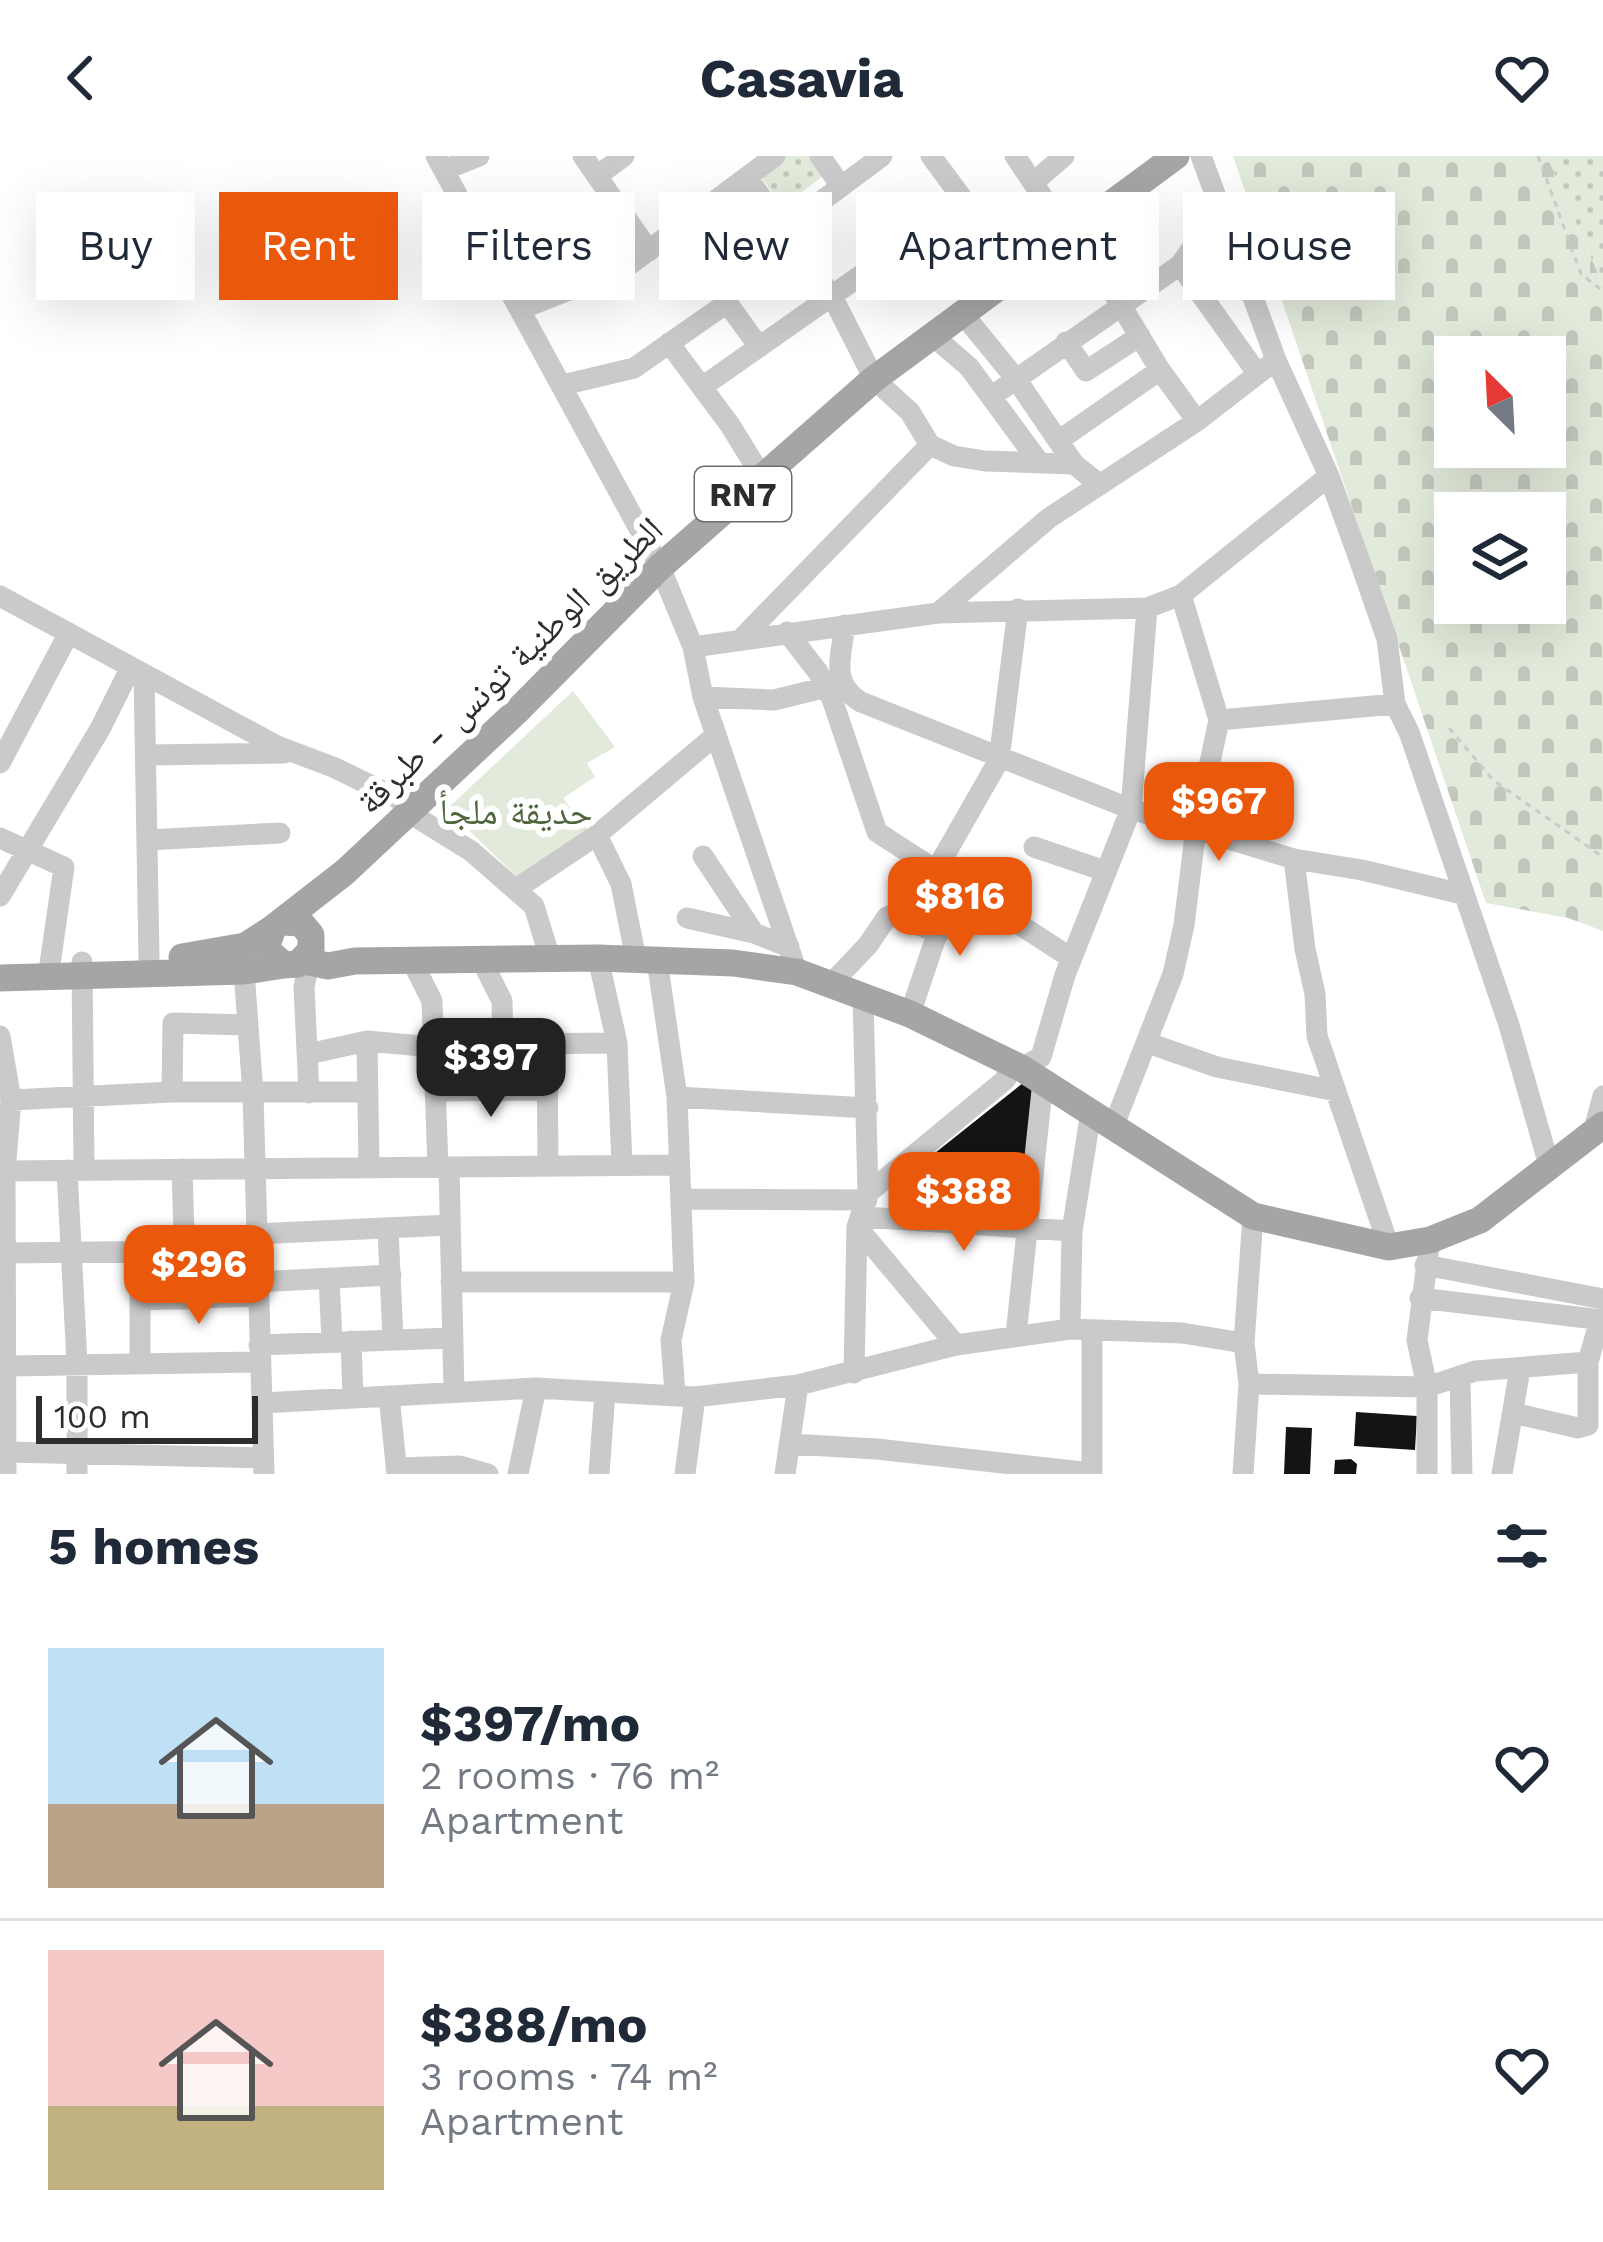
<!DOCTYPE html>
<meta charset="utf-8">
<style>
body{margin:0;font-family:"Work Sans","Noto Naskh Arabic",sans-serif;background:#f2f2f3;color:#1f2937;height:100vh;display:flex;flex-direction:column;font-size:45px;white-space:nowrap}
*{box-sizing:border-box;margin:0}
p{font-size:39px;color:#747a83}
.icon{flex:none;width:66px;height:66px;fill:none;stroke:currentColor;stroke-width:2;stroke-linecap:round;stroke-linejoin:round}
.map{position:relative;height:1318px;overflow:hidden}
.side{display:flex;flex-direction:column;background:#fff;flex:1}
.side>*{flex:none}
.guide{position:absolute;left:36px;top:36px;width:1533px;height:108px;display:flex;gap:24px}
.needle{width:78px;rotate:336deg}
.controls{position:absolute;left:1434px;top:180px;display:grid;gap:24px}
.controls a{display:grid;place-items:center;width:132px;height:132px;border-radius:0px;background:#fff;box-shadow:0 12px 48px #0002;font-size:60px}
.scale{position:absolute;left:36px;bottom:30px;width:222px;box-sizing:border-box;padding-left:12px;border:6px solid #2d2d2d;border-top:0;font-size:33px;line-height:42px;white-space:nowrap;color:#2d2d2d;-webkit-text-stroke:9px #fff;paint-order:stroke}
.price{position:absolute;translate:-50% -102px;padding:0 27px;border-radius:24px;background:#ea580c;color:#fff;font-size:39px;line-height:78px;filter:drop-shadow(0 3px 6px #0008)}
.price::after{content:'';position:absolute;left:50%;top:72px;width:36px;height:27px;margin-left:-18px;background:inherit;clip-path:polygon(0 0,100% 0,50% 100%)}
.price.selected{background:#222;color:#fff}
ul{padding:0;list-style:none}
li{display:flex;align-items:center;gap:36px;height:300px;padding:0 48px}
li+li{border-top:3px solid #e0e1e3}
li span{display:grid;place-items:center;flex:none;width:336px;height:240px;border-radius:0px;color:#555}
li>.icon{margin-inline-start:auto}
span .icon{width:144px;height:144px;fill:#fffc;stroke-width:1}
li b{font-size:51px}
h2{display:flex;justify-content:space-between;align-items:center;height:144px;padding:0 48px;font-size:51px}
.pill{padding:0 42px;border-radius:0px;background:#fff;box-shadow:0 12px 48px #0002;font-size:42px;line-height:108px}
.pill.selected{background:#ea580c;color:#fff}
header{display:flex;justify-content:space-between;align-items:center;height:156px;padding:0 48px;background:#fff;font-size:54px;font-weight:700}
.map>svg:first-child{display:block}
</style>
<header><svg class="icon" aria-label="back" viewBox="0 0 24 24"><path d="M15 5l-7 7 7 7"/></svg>Casavia<svg class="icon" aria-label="heart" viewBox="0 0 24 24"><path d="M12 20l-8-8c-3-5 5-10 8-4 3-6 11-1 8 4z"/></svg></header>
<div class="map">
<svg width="1603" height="1318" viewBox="0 0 1603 1318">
<defs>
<pattern id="cemetery-stones" width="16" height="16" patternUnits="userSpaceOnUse" patternTransform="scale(3)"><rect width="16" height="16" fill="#e2eadb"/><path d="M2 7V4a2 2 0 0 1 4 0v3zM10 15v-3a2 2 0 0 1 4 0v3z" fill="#c2c9bc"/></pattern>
<pattern id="park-dots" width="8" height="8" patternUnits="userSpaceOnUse" patternTransform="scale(3)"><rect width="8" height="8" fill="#e2eadb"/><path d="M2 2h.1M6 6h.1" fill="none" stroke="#c2c9bc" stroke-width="1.8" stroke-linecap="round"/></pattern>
</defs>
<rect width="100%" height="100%" fill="#fff"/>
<!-- cemetery -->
<path fill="url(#cemetery-stones)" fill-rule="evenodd" d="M1233 0H1547L1603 129V775L1568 762 1486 747ZM1455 201H1545V291H1455ZM1455 357H1545V447H1455Z"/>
<!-- park -->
<path fill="url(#park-dots)" d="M769 0H817L829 16 782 50 754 11Z
M1547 0H1603V129Z"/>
<!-- garden -->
<path fill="#e2eadb" d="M573 535 615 591 587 607 595 621 563 642 589 676 518 722 447 653Z"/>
<!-- building -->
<path fill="#141414" d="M1028 923 1034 937 1026 1042 1019 1043 1017 1051H1002L1003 1058 895 1051 891 1032Z
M1356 1256 1417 1260 1415 1294 1354 1290Z
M1286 1271 1312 1272 1310 1318H1284Z
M1351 1303 1357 1308 1356 1318H1334L1335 1304Z"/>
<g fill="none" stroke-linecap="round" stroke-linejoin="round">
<!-- path -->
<path stroke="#cacaca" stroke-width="3" stroke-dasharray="6 6" stroke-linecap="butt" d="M1538 0 1581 118 1603 135
M1449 572 1493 624 1603 701"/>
<!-- minor -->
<path stroke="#cacaca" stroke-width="21" d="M436 0 660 411 693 491 703 541 797 816
M583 0 649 95
M820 0 841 30
M931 0 965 46 1010 123
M1015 0 1069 80
M1201 0 1276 204 1329 320 1357 397 1387 483 1395 548 1409 576 1509 869 1549 1009
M444 14 479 0
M597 20 624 0
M747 21 833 142 874 223 910 256 930 289 954 300 985 305 1074 308 1100 329
M1034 26 1064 0
M784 73 882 0
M675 74 759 191
M1076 75 1160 214 1197 265
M1180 109 1257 217
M521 153 625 112 775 0
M963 158 1016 223 1074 308
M933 180 969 211 1039 306
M1066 186 1086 215 1140 180
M669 187 730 269 762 321
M563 229 634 212 727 147
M702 231 965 46
M992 240 1180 109 1222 50
M1058 285 1160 214
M0 440 277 590 333 611 399 643 408 656 471 695 534 750 550 802
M938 457 1049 362 1197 265 1276 204
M845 469C841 501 830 527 861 546L1131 653 1294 703 1362 714 1462 738
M787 476 818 516 832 543 877 676 1071 802
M742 482 930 289
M693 491 938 457 1147 452 1181 439 1329 320
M144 518 149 803
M703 541 774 544 827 531
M1219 564 1395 548
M146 599 284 597
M0 607 69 477
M597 679 621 728 636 803
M0 682 64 711 48 822
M147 684 280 677
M1034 691 1105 715
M703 700 754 777
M1294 703 1305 793 1315 838 1317 880 1389 1091
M935 716 999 604 1018 453
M516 733 597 679 716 579
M0 740 100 573 131 511
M687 762 754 777 789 791
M598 802 617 887 622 1009
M481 803 502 845 504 935
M657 804 677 941 684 1126 671 1184 675 1237
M412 805 432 845 438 1011
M82 806 84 1014
M244 815 253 938 264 1318
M831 828 868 789 887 761 893 759 939 777
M910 858 954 728
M0 880 11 944 5 1015 6 1318
M367 885 369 1011
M1148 887 1217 911 1336 935
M504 888 617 887
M547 888 548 1010
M308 898 367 885 433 891
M1021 912 1041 901 1065 819 1131 653 1147 452
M435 935 548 934
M172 936 173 867 247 869
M309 937 304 831 309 807
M677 941 868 952
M11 944 172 936H368
M1114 969 1173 818 1184 769 1196 672 1219 564 1181 439
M1594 973 1603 940
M449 1011 454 1236
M182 1013 186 1143
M67 1014 77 1207V1318
M5 1015 679 1009
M868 1037 1006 923 1009 906
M681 1043 867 1044
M864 1061 1072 1075
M857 1071 956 1189
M388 1073 393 1183
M255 1078 450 1069
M6 1097 185 1095
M1425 1109 1603 1143
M329 1122 332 1185
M256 1126 391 1119
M451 1126H684
M1420 1142 1603 1164
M140 1144 257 1140
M1070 1173 1072 1075 1091 956
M1016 1179 1043 925
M351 1185 353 1241
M259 1189 451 1182
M140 1206V1096
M8 1210 260 1206
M854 1217 857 1071 868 1037 863 841
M1460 1222 1462 1318
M1249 1228 1427 1231 1475 1215 1588 1206
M389 1240 397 1318
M262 1247 536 1232 695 1241 798 1229 956 1189 1070 1173 1182 1177 1244 1187
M1513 1257 1578 1272 1588 1269V1206L1600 1164
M790 1288 877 1293 1092 1317
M7 1296 262 1302
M396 1312 460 1310 488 1318
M518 1318 536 1232
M599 1318 605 1236
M685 1318 695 1241
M785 1318 798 1229
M1092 1318V1174
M1243 1318 1249 1228 1244 1187 1253 1060
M1427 1318V1231L1417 1184 1430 1084
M1502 1318 1520 1213"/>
<!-- major -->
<path stroke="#a5a5a5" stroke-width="27" d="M282 766 301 767 311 779V794L298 808 284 809 270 797 267 789 273 772 345 716 516 556 660 411 874 223 1176 0
M182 801 245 790 273 772
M305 805 328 810 355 805 598 802 733 807 797 816 910 858 1021 912 1253 1060 1389 1091 1430 1084 1480 1064 1603 969
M0 822 244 815 284 809"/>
</g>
<g text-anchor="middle" stroke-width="12" stroke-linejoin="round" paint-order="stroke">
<!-- shield labels -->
<rect fill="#fff" stroke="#6c6c6c" stroke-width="3" x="695" y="311" width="96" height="54" rx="9"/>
<g font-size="33" font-weight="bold" fill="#2d2d2d">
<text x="743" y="350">RN7</text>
</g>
<!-- street labels -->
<g font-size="36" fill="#2d2d2d" stroke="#fff">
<text transform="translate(509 509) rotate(-44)" y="13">الطريق الوطنية تونس - طبرقة</text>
</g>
<!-- park labels -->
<g font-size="36" fill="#4f663d" stroke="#fff">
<text x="516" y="668">حديقة ملجأ</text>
</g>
</g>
</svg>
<div class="controls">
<a><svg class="needle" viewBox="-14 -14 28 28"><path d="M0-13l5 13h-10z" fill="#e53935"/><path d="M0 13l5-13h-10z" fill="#747a83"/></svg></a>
<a><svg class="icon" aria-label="layers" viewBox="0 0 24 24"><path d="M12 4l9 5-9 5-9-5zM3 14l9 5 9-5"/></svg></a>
</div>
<div class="scale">100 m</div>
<b class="price" style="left:1219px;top:708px">$967</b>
<b class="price" style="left:960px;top:803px">$816</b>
<b class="price selected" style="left:491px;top:964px">$397</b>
<b class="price" style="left:964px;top:1098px">$388</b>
<b class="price" style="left:199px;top:1171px">$296</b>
<div class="guide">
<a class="pill">Buy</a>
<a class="pill selected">Rent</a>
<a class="pill">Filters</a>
<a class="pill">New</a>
<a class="pill">Apartment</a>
<a class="pill">House</a>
</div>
</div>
<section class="side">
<h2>5 homes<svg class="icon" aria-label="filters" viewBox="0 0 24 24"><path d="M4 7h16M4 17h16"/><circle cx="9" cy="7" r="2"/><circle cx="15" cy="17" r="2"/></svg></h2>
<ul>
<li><span style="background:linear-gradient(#bfe0f5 65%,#b9a48a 0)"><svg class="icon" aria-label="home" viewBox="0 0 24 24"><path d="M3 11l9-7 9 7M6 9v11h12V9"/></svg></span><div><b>$397/mo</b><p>2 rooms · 76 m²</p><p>Apartment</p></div><svg class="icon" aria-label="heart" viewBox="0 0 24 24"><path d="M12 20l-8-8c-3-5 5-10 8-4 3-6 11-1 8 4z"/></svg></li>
<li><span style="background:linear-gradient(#f6c9c9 65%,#c2b280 0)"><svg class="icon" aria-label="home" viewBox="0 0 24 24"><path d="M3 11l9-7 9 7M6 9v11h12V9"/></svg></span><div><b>$388/mo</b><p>3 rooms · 74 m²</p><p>Apartment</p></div><svg class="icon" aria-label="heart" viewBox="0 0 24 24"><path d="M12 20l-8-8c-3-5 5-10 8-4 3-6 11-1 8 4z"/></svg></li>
</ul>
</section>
